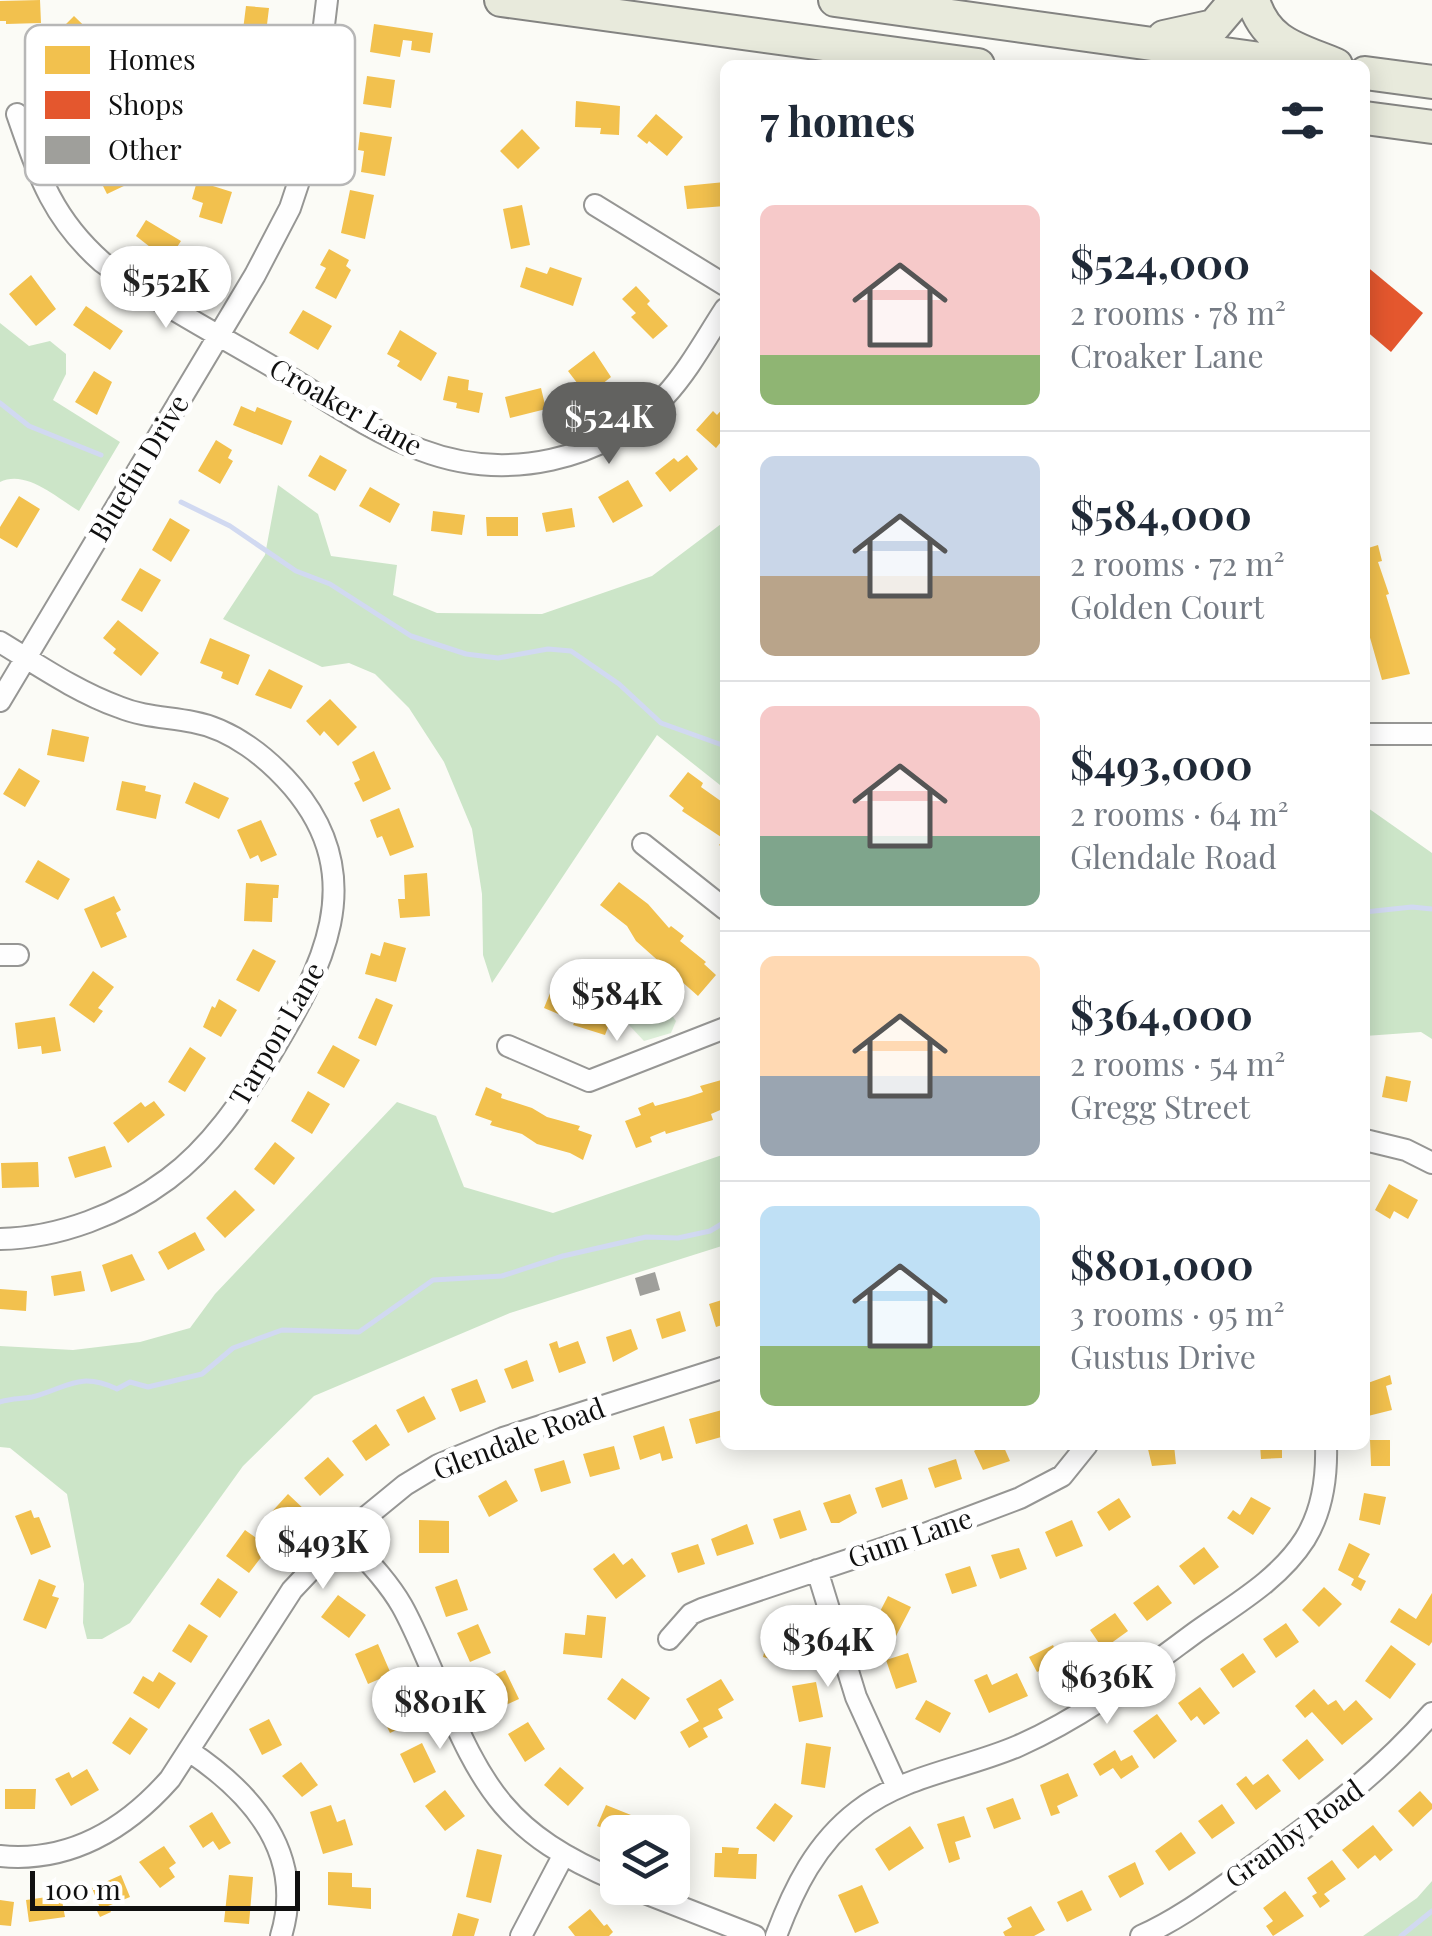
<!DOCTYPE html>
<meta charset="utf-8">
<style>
body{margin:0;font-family:"Playfair Display",serif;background:#f6f6f7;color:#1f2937;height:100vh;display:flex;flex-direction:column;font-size:38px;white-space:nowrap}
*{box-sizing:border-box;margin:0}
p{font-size:32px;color:#747a83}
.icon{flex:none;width:55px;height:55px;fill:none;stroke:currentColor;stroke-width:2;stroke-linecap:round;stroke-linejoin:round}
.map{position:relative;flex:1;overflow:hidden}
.drawer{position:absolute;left:720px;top:60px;width:650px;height:1390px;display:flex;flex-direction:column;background:#fff;border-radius:15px;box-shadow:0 5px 25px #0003}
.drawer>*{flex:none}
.tools{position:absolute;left:600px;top:1815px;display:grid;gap:20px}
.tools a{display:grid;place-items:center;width:90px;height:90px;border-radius:15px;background:#fff;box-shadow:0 5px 25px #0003;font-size:50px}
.scale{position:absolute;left:30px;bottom:25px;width:270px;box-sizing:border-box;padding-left:10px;border:5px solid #101010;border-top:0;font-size:28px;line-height:35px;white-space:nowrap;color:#101010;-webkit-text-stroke:8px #fff;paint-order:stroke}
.price{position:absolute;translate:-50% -85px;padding:0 22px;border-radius:35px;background:#fff;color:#222;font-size:32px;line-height:65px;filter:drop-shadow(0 2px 5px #0008)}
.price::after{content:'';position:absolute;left:50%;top:60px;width:30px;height:22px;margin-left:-15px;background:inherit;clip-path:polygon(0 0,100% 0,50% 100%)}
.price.current{background:#626260;color:#fff}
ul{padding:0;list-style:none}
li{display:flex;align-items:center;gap:30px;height:250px;padding:0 40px}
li+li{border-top:2px solid #e0e1e3}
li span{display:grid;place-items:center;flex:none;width:280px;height:200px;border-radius:15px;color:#555}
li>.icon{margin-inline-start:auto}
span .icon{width:120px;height:120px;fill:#fffc;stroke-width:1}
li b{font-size:42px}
h2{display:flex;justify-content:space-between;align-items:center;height:120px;padding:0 40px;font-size:42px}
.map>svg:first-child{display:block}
</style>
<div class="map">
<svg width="1432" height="1936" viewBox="0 0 1432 1936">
<rect width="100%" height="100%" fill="#fbfbf6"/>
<!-- green -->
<path fill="#ddefd9" d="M654 992 676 1021 671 1033 644 1041 629 1025Z"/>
<!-- forest -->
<path fill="#cce5c8" d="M0 323 29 346 50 341 66 354V374L53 400 120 442 79 511C57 498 26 469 0 482Z
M278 485 318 514 331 556 397 565 393 595 437 613 542 614 652 576 725 521V789L657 735 492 983 483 955 482 894 472 829 444 762 409 708 375 674 349 663 322 667 223 619 265 555Z
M1368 808 1432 853V1039L1421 1032 1365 1036V810Z
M397 1102 436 1116 464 1187 553 1213 725 1154V1245L510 1313 314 1396 243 1466 130 1623 102 1639H87L83 1623 84 1584 67 1494 10 1448 0 1447V1346L73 1350 140 1342 190 1328 215 1294Z
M1432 1881V1936H1363L1417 1898Z"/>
<!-- homes -->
<path fill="#f2c14e" d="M40 0 41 23 6 24V21H0V1Z
M246 6 269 8 265 41 242 38Z
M74 16 111 52 95 68 60 30Z
M374 24 433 33 430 53 411 50 412 41 403 40 400 57 370 52Z
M367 76 395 80 391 108 363 104Z
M576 101 620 106 619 135 600 134 601 128 575 127Z
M656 114 683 137 667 156 649 141 647 144 637 136Z
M522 129 540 148 518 169 500 151Z
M360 132 392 137 385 176 361 172 364 151 358 150Z
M112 148 128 184 107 194 95 170 106 166 100 154Z
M197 181 232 192 222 224 199 217 203 203 192 199Z
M725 182V206L687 209 684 186Z
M350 190 374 195 365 239 341 233Z
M522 205 530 245 511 249 503 209Z
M146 220 181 241 168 261 136 236Z
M329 249 349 260 346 266 351 270 336 299 315 288 326 268 320 265Z
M526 267 547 274 550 267 582 278 573 306 520 287Z
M31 275 56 309 36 326 9 294Z
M636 286 650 301 647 304 668 326 653 339 631 317 636 313 622 299Z
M86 306 123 331 110 350 73 325Z
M303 310 332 326 318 350 289 333Z
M400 330 437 353 421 381 397 366 400 361 387 354Z
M594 351 611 377 587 396 568 371Z
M94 371 112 382 97 415 75 402Z
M448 376 469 380 468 390 483 393 479 413 456 408 457 403 443 400Z
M541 388 546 409 510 418 505 397Z
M241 406 255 412 257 407 292 421 282 445 233 425Z
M725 406V437L716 448 696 430 713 411 717 415Z
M216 440 232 450 228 458 233 461 220 484 198 471Z
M320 455 347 470 335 491 308 476Z
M687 455 698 469 670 492 655 473 674 458 678 462Z
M628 480 643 506 613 523 598 497Z
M370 487 400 504 390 523 359 506Z
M19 496 40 509 17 548 0 538V527Z
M572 508 575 527 546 532 542 513Z
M433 511 465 515 462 535 431 531Z
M486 517H518V536H487Z
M170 518 190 530 171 562 152 550Z
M1378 545 1382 561 1378 562 1389 594 1386 595 1410 674 1382 680 1365 620V549Z
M140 568 161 580 142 612 121 600Z
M118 620 159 653 141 676 113 653 116 649 103 638Z
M210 638 250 655 238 685 221 678 223 672 200 663Z
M269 669 303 686 291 709 255 695Z
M330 699 357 727 338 746 324 731 320 736 306 721Z
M52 729 89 737 84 762 47 755Z
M374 751 391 789 363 802 354 783 360 780 352 762Z
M19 768 40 781 25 807 3 794Z
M688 772 703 783 701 787 725 804V849L719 845 724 839 682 811 684 808 669 796Z
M122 781 146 786 145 791 161 795 156 819 116 810Z
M194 782 229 798 219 819 185 803Z
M399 808 414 847 390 856 382 836 377 838 370 820Z
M261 820 277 855 261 862 258 855 250 859 237 830Z
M38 860 70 879 58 900 25 882Z
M427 873 430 916 400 918 398 899H405L404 875Z
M619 882 648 904 669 928 671 926 684 936 680 941 706 962 704 964 716 975 698 996 636 941 627 926 600 905Z
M246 883 279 885 278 898H273L272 922 244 921Z
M114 896 121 910 116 913 127 937 101 948 84 909Z
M384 942 406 948 396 982 365 974 371 953 380 956Z
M253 949 276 961 259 992 236 980Z
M93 971 114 987 98 1008 103 1011 94 1023 69 1005Z
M555 981 570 987 569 990 584 998 615 1009 605 1035 573 1025 575 1021 544 1008Z
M376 998 393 1005 376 1046 358 1038Z
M219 999 237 1010 221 1037 203 1027 212 1006 215 1008Z
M55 1017 61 1051 42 1054 41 1046 18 1049 15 1023Z
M333 1045 360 1060 344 1088 317 1073Z
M190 1047 206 1058 185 1092 168 1082Z
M1386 1076 1411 1081 1407 1102 1382 1097Z
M725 1079V1108L711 1114 713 1120 666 1134 665 1131 650 1137 652 1142 636 1148 625 1121 641 1115 638 1108 653 1102 655 1106 688 1097 703 1092 700 1086Z
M486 1087 502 1094 501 1098 532 1108 547 1117 580 1126 578 1130 592 1135 583 1160 570 1153 537 1144 522 1134 490 1125 492 1121 475 1115Z
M308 1091 330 1104 312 1134 291 1121Z
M154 1101 165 1115 128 1143 113 1123 141 1102 145 1107Z
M275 1142 295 1158 274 1185 254 1169Z
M105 1146 112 1167 75 1178 68 1157Z
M38 1162 39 1187 2 1188 1 1163Z
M1389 1184 1418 1200 1408 1219 1394 1211 1390 1219 1375 1210Z
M235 1190 255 1210 225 1238 206 1218Z
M195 1232 205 1250 168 1270 158 1252Z
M132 1254 145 1280 111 1292 102 1265Z
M81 1271 85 1291 54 1296 51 1276Z
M0 1289 27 1291 26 1311 0 1309Z
M725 1299V1324L716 1327 709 1304Z
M680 1311 686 1331 662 1339 656 1319Z
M631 1329 638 1349 613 1362 606 1337Z
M557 1341 559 1348 578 1341 586 1363 559 1373 549 1344Z
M527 1360 534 1381 512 1389 504 1369Z
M1390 1375 1392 1384 1386 1386 1392 1410 1368 1416 1365 1384Z
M477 1379 486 1402 460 1412 451 1389Z
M424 1396 436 1419 408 1433 396 1410Z
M722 1410 725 1436 696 1444 689 1419Z
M376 1424 390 1445 366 1461 352 1441Z
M664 1426 673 1458 662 1461 660 1453 640 1460 633 1436Z
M1370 1440H1390V1466H1371Z
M983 1445H1003L1010 1461 983 1470 974 1451Z
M1147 1445H1174L1176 1464 1152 1466Z
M1260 1445H1282V1458L1261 1459Z
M614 1446 620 1469 590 1477 583 1454Z
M328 1457 344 1475 320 1496 304 1478Z
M956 1459 962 1479 935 1488 928 1468Z
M564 1460 571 1483 541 1492 534 1469Z
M902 1479 908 1499 882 1508 875 1488Z
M506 1480 518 1501 489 1517 478 1496Z
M1364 1493 1386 1497 1380 1525 1359 1520Z
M288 1494 306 1511 286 1532 268 1516Z
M850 1494 857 1513 839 1523H831L823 1503Z
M1251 1497 1271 1508 1253 1535 1227 1518 1233 1510 1240 1515Z
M1119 1498 1131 1517 1109 1531 1097 1512Z
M31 1510 34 1518 39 1517 51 1547 31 1555 15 1516Z
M800 1510 807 1530 780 1539 773 1519Z
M419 1520 449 1521V1553H419Z
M1072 1520 1083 1546 1056 1557 1045 1532Z
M747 1524 754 1544 717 1556 711 1539Z
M245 1530 269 1547 249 1573 226 1556Z
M1349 1543 1370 1554 1358 1577 1366 1581 1361 1591 1351 1585 1354 1579 1338 1570Z
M698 1544 705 1564 678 1573 671 1553Z
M1204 1547 1219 1567 1194 1585 1179 1566Z
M1019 1548 1027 1569 1000 1579 991 1555Z
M614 1553 623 1565 632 1558 646 1576 616 1599 593 1569Z
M970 1566 977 1586 952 1594 945 1574Z
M218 1578 238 1592 220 1618 200 1604Z
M39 1579 56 1586 52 1596 59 1598 46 1629 23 1620Z
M457 1579 468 1610 446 1617 435 1587Z
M1158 1585 1172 1603 1147 1621 1133 1603Z
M1324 1587 1342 1604 1319 1627 1302 1610Z
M1432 1593V1642L1429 1646 1390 1622 1399 1608 1416 1619Z
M338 1595 366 1615 349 1638 321 1617Z
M888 1596 911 1607 896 1636 873 1625Z
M1115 1613 1128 1631 1103 1649 1090 1630Z
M587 1615 606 1617 602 1658 563 1654 565 1633 585 1635Z
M1286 1623 1299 1642 1276 1658 1263 1639Z
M189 1624 208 1636 191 1663 172 1651Z
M478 1624 491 1653 470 1662 457 1633Z
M769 1634 796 1641 790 1664 763 1657Z
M378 1644 391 1674 368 1684 355 1654Z
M1053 1645 1057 1654 1069 1648 1080 1668 1053 1682 1046 1668 1037 1672 1029 1657Z
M1391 1645 1416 1664 1390 1699 1365 1681Z
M908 1653 917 1682 896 1689 886 1660Z
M1243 1653 1256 1672 1233 1688 1220 1669Z
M505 1670 519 1699 497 1709 484 1680Z
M159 1672 176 1683 159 1709 133 1693 143 1676 153 1682Z
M1017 1673 1028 1696 989 1713 974 1680 987 1674 992 1685Z
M622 1678 650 1698 635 1720 607 1699Z
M721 1679 734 1700 718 1709 723 1718 703 1728 708 1737 689 1748 680 1732 699 1721 686 1699Z
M816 1682 823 1717 799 1722 792 1686Z
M1200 1687 1220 1713 1204 1725 1197 1716 1191 1721 1178 1703Z
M1314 1689 1328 1705 1336 1700 1344 1711 1356 1700 1373 1719 1342 1745 1312 1712 1305 1718 1295 1706Z
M399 1693 413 1722 390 1733 376 1704Z
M926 1700 951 1713 940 1733 915 1719Z
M1157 1714 1177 1741 1154 1759 1133 1731Z
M130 1717 148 1729 130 1755 112 1743Z
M269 1719 282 1745 262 1755 249 1729Z
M528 1722 545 1749 525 1762 508 1734Z
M1307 1739 1324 1760 1299 1780 1282 1760Z
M422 1743 436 1772 414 1783 400 1754Z
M806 1743 831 1747 825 1788 801 1784Z
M1115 1750 1121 1761 1132 1755 1139 1767 1121 1779 1113 1768 1100 1776 1093 1764Z
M301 1762 318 1785 302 1797 282 1776Z
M560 1767 584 1788 568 1806 544 1785Z
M87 1769 99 1790 71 1806 55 1779 69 1772 72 1778Z
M1068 1773 1078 1796 1057 1806 1060 1813 1051 1816 1040 1785Z
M1268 1774 1281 1791 1256 1810 1236 1784 1246 1776 1253 1785Z
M5 1789H36L35 1809H5Z
M445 1790 465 1816 445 1831 425 1806Z
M1420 1791 1432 1804V1809L1413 1827 1398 1811Z
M1013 1798 1021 1819 994 1829 986 1808Z
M775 1803 793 1816 774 1842 756 1828Z
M1222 1804 1235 1823 1212 1839 1198 1821Z
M331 1805 337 1822 345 1819 353 1845 323 1854 310 1812Z
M606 1805 636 1817 629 1832 618 1834 597 1826Z
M212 1812 231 1843 219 1850 213 1841 203 1848 189 1826Z
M964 1816 971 1837 955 1842 960 1859 949 1863 937 1824Z
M658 1823 688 1834 679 1858 672 1855V1832H654Z
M1373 1825 1393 1850 1380 1861 1375 1855 1358 1869 1342 1850Z
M910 1826 924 1848 889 1871 875 1849Z
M1181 1832 1196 1853 1169 1871 1155 1851Z
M164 1846 176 1863 169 1868 175 1877 160 1888 139 1862Z
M722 1847 739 1848 738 1854H757L756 1879 714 1877 715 1853H722Z
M477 1849 502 1855 491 1903 466 1897Z
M1332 1860 1346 1879 1324 1894 1330 1901 1320 1908 1312 1896 1317 1893 1307 1878Z
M1135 1862 1144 1884 1120 1898 1108 1876Z
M328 1872 352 1873V1887L371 1888V1909L328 1905Z
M121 1875 130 1897 108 1906 111 1912 100 1917 96 1909 100 1908 92 1888Z
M229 1875 253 1877 249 1924 224 1922Z
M862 1885 879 1923 855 1933 838 1895Z
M1082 1890 1092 1910 1067 1922 1057 1902Z
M1285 1891 1304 1916 1273 1936 1266 1926 1273 1921 1263 1908Z
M61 1895 65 1917 29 1922 26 1900Z
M0 1900 14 1902 11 1926 0 1925Z
M1031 1906 1045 1930 1034 1936H1005L1003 1932 1012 1927 1007 1918Z
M590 1909 604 1926 607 1924 613 1932 609 1936H575L568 1927Z
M458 1913 479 1919 474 1936H452Z"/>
<!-- shops -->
<path fill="#e4572e" d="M1365 265 1423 313 1391 352 1365 330Z"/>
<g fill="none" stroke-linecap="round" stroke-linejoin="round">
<!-- stream -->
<path stroke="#d1d9f1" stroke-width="5" d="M0 403 29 426 101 455
M181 502 230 526 296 571 330 584 411 636 466 654 498 658 548 649 571 651 619 684 661 723 725 746
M1365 912 1412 907 1432 909
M0 1402C11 1398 21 1399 32 1397 67 1388 79 1371 117 1389L130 1382 148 1387 202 1374 233 1348 282 1330 359 1332 433 1280 502 1276 563 1256 646 1237 678 1238 710 1231 725 1222
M1401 1936 1432 1911"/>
</g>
<!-- building -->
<path fill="#9f9f9b" d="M655 1272 660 1290 640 1296 635 1278Z"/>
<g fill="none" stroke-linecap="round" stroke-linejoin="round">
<defs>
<path id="street" d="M17 114C38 174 52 218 102 262 158 304 223 337 283 373 327 400 372 432 421 450 505 482 603 462 665 396 689 370 706 338 725 309
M595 205 725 285
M0 642C38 665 77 692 119 707 143 717 168 717 193 722 232 729 268 758 293 787 371 879 322 969 269 1057 241 1102 211 1147 168 1179 121 1214 59 1238 0 1239
M0 701 255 275 290 208 300 178 316 92 327 0
M1365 734H1432
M643 844 725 909
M0 955H18
M508 1046 589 1081 725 1028
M1365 1140 1406 1150 1432 1163
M344 1535C364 1557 387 1580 402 1606 416 1631 426 1658 438 1684 483 1790 507 1834 618 1881
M817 1570 856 1697 897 1787
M669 1639 691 1614 702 1609 914 1538 1020 1498 1062 1476 1087 1445
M189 1751C252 1793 306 1854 281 1936
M0 1856C69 1863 126 1829 170 1779L292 1590 344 1535 405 1485 438 1465 503 1438 725 1367
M632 1888 755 1936
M521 1936 563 1856
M776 1936C794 1888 816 1843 858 1811 904 1775 965 1769 1018 1746 1084 1717 1139 1674 1196 1632 1234 1605 1279 1580 1305 1539 1323 1510 1327 1478 1326 1445
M1141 1936C1179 1919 1212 1894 1245 1871 1313 1823 1377 1776 1432 1713"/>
<path id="primary" d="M501 0 978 65
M835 0 1304 65
M1253 0C1266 44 1298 49 1336 65
M1164 37 1214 26 1236 0
M1365 73 1432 82
M1365 118 1432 127"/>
</defs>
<!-- street casing -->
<use href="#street" stroke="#969694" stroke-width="24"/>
<!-- primary casing -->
<use href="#primary" stroke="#838381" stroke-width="36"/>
<!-- street -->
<use href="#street" stroke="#fefefe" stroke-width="20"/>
<!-- primary -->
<use href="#primary" stroke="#e8eadc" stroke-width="32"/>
</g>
<g text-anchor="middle" stroke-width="10" stroke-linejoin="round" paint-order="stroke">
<!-- street labels -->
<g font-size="28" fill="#101010" stroke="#fff">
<text transform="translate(346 407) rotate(29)" y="10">Croaker Lane</text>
<text transform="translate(139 468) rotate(-59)" y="10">Bluefin Drive</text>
<text transform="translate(277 1034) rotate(-60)" y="10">Tarpon Lane</text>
<text transform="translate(519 1439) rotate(-21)" y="10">Glendale Road</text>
<text transform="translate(910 1538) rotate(-19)" y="10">Gum Lane</text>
<text transform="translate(1294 1834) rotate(-36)" y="10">Granby Road</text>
</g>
</g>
<!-- legend -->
<rect x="25" y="25" width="330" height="160" rx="15" fill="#fff" stroke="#b7b7b7" stroke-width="2.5"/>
<rect x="45" y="46" width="45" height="28" fill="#f2c14e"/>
<rect x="45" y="91" width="45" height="28" fill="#e4572e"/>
<rect x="45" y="136" width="45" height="28" fill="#9f9f9b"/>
<g font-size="28" fill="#101010">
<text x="108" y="70">Homes</text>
<text x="108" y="115">Shops</text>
<text x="108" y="160">Other</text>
</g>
</svg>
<div class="tools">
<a><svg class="icon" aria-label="layers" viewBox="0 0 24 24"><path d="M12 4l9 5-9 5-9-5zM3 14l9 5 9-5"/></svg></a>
</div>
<div class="scale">100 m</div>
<b class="price" style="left:166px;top:331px">$552K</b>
<b class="price current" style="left:609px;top:467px">$524K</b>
<b class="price" style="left:617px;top:1044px">$584K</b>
<b class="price" style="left:323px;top:1592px">$493K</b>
<b class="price" style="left:828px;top:1690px">$364K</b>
<b class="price" style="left:1107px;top:1727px">$636K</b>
<b class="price" style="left:440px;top:1752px">$801K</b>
<section class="drawer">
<h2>7 homes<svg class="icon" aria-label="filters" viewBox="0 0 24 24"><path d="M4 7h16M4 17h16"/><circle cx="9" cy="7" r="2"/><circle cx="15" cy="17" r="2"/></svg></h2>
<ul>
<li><span style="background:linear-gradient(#f6c9c9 75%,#8fb573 0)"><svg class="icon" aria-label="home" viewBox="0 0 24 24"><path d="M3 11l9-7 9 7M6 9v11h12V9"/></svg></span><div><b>$524,000</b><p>2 rooms · 78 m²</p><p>Croaker Lane</p></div></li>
<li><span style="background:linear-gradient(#c9d6e8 60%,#b9a48a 0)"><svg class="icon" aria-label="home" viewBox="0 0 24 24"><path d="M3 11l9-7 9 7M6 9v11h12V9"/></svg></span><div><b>$584,000</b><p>2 rooms · 72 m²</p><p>Golden Court</p></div></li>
<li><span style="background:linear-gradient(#f6c9c9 65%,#7fa58c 0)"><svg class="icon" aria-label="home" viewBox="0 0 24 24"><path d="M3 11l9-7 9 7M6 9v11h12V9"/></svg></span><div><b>$493,000</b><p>2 rooms · 64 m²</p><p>Glendale Road</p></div></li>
<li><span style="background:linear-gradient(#ffd9b3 60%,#9aa5b1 0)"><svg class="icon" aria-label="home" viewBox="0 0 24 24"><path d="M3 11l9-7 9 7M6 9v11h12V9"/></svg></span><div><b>$364,000</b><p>2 rooms · 54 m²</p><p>Gregg Street</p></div></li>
<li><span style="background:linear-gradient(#bfe0f5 70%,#8fb573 0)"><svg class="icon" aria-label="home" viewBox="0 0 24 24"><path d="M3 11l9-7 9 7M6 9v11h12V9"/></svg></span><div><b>$801,000</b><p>3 rooms · 95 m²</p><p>Gustus Drive</p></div></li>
</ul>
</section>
</div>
